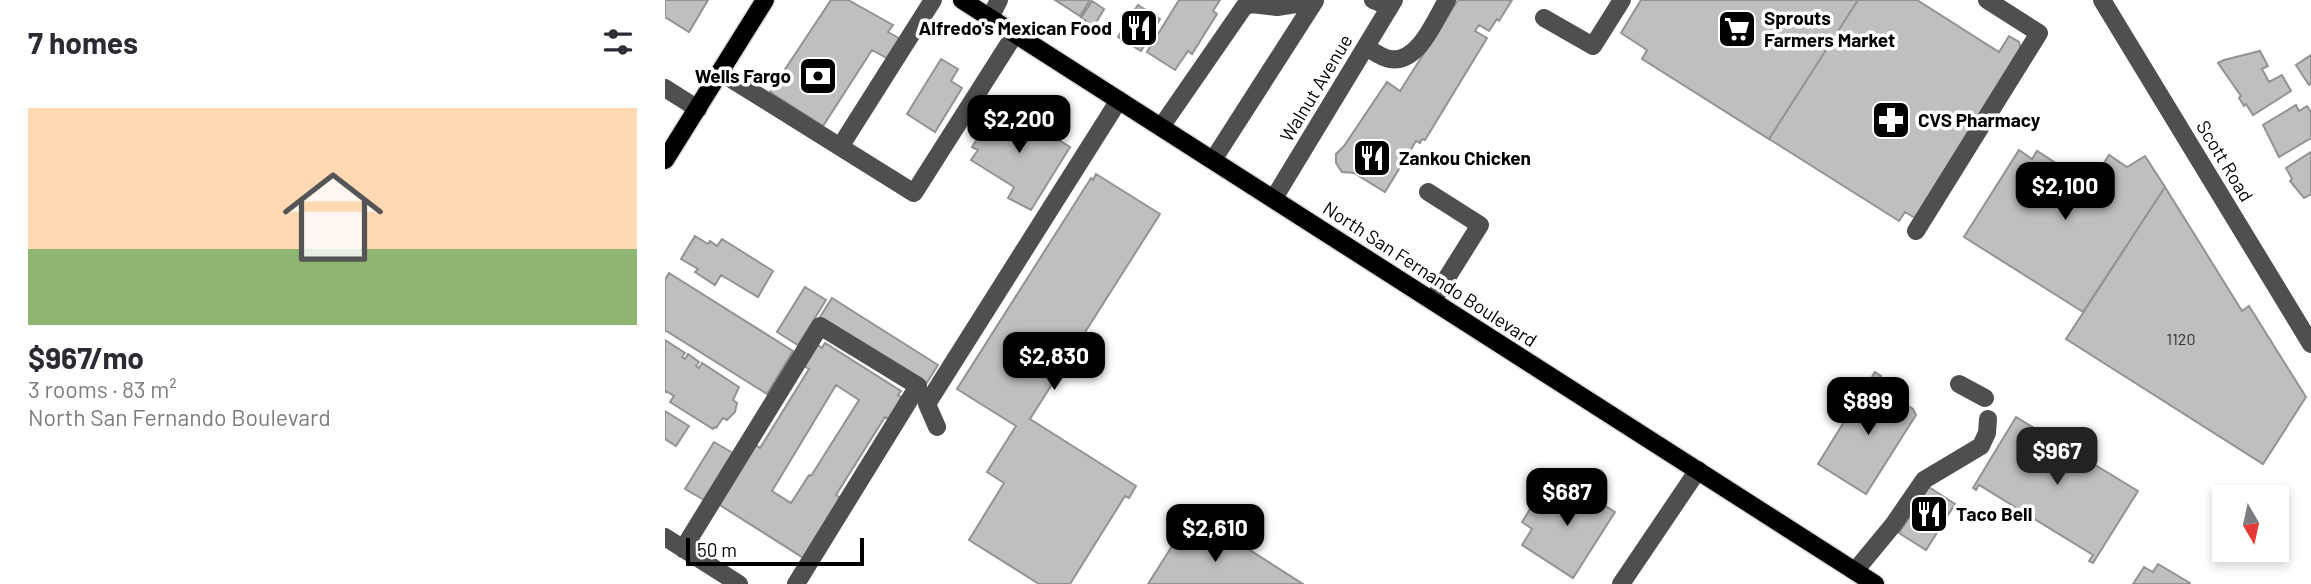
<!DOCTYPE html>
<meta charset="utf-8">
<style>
body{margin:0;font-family:Barlow,sans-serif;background:#f7f7f7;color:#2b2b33;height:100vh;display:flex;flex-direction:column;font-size:26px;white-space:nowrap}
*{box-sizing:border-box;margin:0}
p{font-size:23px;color:#7c7c81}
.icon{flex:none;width:38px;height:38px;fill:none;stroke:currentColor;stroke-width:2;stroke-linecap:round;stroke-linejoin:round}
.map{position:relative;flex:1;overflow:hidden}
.sheet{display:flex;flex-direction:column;background:#fff;width:665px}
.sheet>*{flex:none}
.needle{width:46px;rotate:171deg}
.fabs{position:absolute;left:1547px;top:485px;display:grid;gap:14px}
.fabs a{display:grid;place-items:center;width:77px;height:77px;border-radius:0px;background:#fff;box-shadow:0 4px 10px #0003;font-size:35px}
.scale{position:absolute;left:21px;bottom:18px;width:178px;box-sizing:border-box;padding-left:7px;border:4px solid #000;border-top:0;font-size:19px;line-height:24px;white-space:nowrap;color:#000;-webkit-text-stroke:5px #fff;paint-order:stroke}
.price{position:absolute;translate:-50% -60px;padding:0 16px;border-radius:14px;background:#000;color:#fff;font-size:23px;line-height:46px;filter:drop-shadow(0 2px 4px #0008)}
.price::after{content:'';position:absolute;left:50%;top:42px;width:21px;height:16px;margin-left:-10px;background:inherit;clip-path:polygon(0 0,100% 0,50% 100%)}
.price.on{background:#222;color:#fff}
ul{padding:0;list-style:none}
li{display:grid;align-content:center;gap:14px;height:371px;padding:0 28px}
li+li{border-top:2px solid #e1e1e2}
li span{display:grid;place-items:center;height:217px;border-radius:0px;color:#555}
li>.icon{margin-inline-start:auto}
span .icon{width:126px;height:126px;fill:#fffc;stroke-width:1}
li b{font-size:30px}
h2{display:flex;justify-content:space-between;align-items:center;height:84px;padding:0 28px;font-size:30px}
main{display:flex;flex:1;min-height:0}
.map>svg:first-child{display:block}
</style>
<main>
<section class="sheet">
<h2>7 homes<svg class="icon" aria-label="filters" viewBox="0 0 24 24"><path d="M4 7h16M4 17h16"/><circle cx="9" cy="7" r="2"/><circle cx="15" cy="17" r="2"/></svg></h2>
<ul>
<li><span style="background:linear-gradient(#ffd9b3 65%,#8fb573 0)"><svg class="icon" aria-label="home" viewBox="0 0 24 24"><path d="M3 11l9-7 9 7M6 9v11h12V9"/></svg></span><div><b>$967/mo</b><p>3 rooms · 83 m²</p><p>North San Fernando Boulevard</p></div></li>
</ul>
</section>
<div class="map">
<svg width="1646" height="584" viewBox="0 0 1646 584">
<rect width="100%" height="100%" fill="#fff"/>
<!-- building -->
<path fill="#bfbfbf" stroke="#939393" stroke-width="2" fill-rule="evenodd" d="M0 0H43L24 32 0 17Z
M166 0H183L228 25 223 32 237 40 225 60 207 50 158 126 105 92Z
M390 0H425L415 16Z
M514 0H555L548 11 552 14 527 54 523 51 510 70 482 52Z
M793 0H847L834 21 832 19 824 31 814 25 810 31 822 38 760 140 757 139 755 143 751 141 720 192 689 173 677 172 671 163V154L679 146 722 82 735 91Z
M976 0H1193L1104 139 977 59 982 50 956 33Z
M1193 0H1252L1334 52 1344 36 1354 42 1356 50 1250 218 1240 212 1234 221 1104 139Z
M427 1 439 9 429 26 416 18Z
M473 5 495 19 476 51 453 37Z
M1595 51 1603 66 1597 69 1604 82 1617 75 1626 91 1588 115 1581 104 1579 106 1574 98 1576 96 1553 63 1559 60Z
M1646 55V84L1644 85 1631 65Z
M276 59 293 69 286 81 297 88 270 132 242 114Z
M335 103 405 147 366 210 343 198 349 187 306 160 313 150 307 147Z
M1631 105 1634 111 1642 106 1646 112V138L1614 157 1598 125Z
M1354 150 1367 159 1372 151 1411 176 1406 183 1420 193 1444 155 1462 167 1480 156 1500 187 1418 312 1299 237Z
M1646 152V194L1639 198 1625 181 1627 179 1621 168Z
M431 174 495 214 365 419 471 486 464 498 460 496 405 584H374L304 540 339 483 322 472 351 426 292 389 426 178 428 180Z
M1500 187 1577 311 1584 306 1641 397 1598 464 1401 339Z
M30 236 43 244 45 241 52 246 57 239 108 271 93 297 56 275 50 285 30 272 33 269 16 259Z
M4 273 128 351 102 394 0 330V280Z
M140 287 161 300 133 345 112 332Z
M167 298 273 365 261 384 155 317Z
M0 340 20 353 17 357 20 359 23 354 34 362 31 366 34 368 37 363 74 387 68 400 72 403 70 412 62 420 58 418 51 428 49 427 48 429 5 402 9 396 1 391 0 393Z
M150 343 157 348 160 343 236 391 233 395 241 400 228 422 220 417 171 495 178 499 140 559 50 502 87 442 95 448 144 369 137 365ZM171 385 194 400 146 476 144 475 126 503 107 491Z
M1210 372 1216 376 1210 385 1248 409 1251 415 1201 494 1153 464Z
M0 411 24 426 11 446 0 439Z
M1351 417 1473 491 1428 563 1424 561 1428 555 1314 485 1311 490 1308 488Z
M49 442 68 453 39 500 20 489Z
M900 477 922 491 921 494 950 512 908 578 857 545 867 529 857 522 867 506 878 513Z
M1264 487 1290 504 1261 550 1234 533 1247 513 1243 511 1248 502 1253 505Z
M521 524 555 545 561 535 638 584H483Z
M1493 564 1525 583V584H1468L1479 567 1488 572Z"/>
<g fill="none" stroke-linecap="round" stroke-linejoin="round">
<defs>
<path id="major" d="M297 0 1210 584
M0 160 100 0"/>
</defs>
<!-- major casing -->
<use href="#major" stroke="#dbdbdb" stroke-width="21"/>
<!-- minor -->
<path stroke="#4f4f4f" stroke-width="18" d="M708 0 725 7
M1437 0 1646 344
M325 18 334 0
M879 18 928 46 957 0
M701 47C708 51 717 58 725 59 753 64 770 20 782 0
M55 72 249 193 350 34
M0 88 33 109
M496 127 579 7 586 4 612 7 650 1 548 160
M175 147 268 0
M763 192 815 225 768 300
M609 198 729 0
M1251 231 1374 33 1322 0
M1294 384 1320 398
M272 427 262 404 454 100
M0 537 74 584
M18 549 155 326 253 386 131 584
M1190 571 1228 525 1259 480 1316 446 1322 433 1323 419
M956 584 1033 470"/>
<!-- major -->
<use href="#major" stroke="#000" stroke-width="18"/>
</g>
<!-- icons -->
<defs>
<symbol id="restaurant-square" viewBox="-11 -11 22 22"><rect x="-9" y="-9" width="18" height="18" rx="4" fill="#000" stroke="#fff"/><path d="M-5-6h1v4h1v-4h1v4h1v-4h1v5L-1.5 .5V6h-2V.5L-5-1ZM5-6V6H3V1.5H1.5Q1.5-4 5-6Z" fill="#fff"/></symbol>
<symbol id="supermarket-square" viewBox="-11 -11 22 22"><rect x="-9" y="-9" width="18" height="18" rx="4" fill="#000" stroke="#fff"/><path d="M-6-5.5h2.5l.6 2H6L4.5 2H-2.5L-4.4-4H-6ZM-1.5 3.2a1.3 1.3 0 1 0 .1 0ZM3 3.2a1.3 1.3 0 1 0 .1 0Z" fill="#fff"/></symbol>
<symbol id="bank-square" viewBox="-11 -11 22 22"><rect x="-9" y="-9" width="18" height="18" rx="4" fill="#000" stroke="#fff"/><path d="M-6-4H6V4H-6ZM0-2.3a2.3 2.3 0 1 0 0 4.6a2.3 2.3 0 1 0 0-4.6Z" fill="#fff"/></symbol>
<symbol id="pharmacy-square" viewBox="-11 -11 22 22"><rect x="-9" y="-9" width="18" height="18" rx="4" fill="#000" stroke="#fff"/><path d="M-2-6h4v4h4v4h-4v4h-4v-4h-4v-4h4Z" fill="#fff"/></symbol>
</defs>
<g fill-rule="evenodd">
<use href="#restaurant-square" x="452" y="6" width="44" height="44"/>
<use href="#supermarket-square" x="1050" y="7" width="44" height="44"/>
<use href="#bank-square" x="131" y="54" width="44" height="44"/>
<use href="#pharmacy-square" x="1204" y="98" width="44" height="44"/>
<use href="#restaurant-square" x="685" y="136" width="44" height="44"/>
<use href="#restaurant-square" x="1242" y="492" width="44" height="44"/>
</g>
<g text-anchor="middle" stroke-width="7" stroke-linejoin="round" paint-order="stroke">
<!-- number labels -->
<g font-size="16" fill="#303030">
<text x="1516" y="345">1120</text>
</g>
<!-- poi labels -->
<g font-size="19" font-weight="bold" fill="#000" stroke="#fff" text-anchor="start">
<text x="1099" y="25">Sprouts<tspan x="1099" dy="22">Farmers Market</tspan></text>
<text x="447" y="35" text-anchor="end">Alfredo's Mexican Food</text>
<text x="126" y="83" text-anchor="end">Wells Fargo</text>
<text x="1253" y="127">CVS Pharmacy</text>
<text x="734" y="165">Zankou Chicken</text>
<text x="1291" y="521">Taco Bell</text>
</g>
<!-- street labels -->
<g font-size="19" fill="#000" stroke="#fff">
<text transform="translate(651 88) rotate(-59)" y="7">Walnut Avenue</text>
<text transform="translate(1560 161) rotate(59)" y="7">Scott Road</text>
<text transform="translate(765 274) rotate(33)" y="7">North San Fernando Boulevard</text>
</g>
</g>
</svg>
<div class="fabs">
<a><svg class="needle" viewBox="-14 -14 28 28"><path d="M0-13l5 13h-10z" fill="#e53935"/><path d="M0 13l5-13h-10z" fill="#7c7c81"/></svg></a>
</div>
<div class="scale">50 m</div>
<b class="price" style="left:354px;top:155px">$2,200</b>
<b class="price" style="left:1400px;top:222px">$2,100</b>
<b class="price" style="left:389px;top:392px">$2,830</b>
<b class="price" style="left:1203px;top:437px">$899</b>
<b class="price on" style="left:1392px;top:487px">$967</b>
<b class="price" style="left:902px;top:528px">$687</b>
<b class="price" style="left:550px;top:564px">$2,610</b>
</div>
</main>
